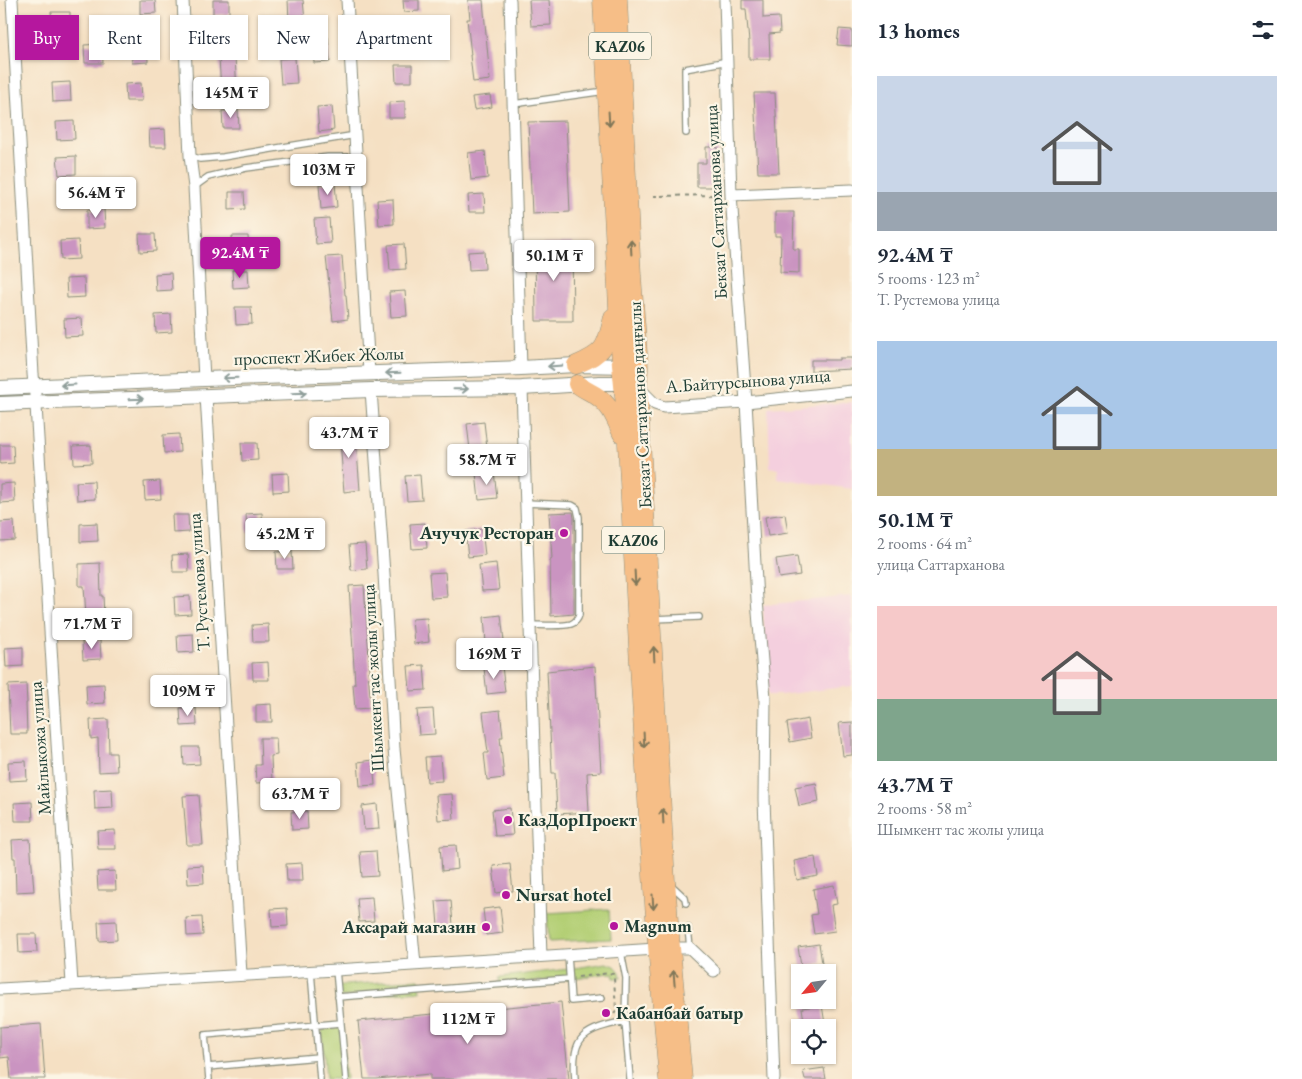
<!DOCTYPE html>
<meta charset="utf-8">
<style>
body{margin:0;font-family:"EB Garamond",serif;background:#f2f2f3;color:#1f2937;height:100vh;display:flex;flex-direction:column;font-size:19px;white-space:nowrap}
*{box-sizing:border-box;margin:0}
p{font-size:16px;color:#747a83}
.icon{flex:none;width:28px;height:28px;fill:none;stroke:currentColor;stroke-width:2;stroke-linecap:round;stroke-linejoin:round}
.map{position:relative;flex:1;overflow:hidden}
.details{display:flex;flex-direction:column;background:#fff;width:450px}
.details>*{flex:none}
.guide{position:absolute;left:15px;top:15px;width:475px;height:45px;display:flex;gap:10px}
.needle{width:32px;rotate:241deg}
.fabs{position:absolute;left:791px;top:964px;display:grid;gap:10px}
.fabs a{display:grid;place-items:center;width:45px;height:45px;border-radius:0px;background:#fff;box-shadow:0 1px 4px #0004;font-size:25px}
.price{position:absolute;translate:-50% -42px;padding:0 11px;border-radius:5px;background:#fff;color:#222;font-size:16px;line-height:32px;filter:drop-shadow(0 1px 2px #0008)}
.price::after{content:'';position:absolute;left:50%;top:30px;width:15px;height:11px;margin-left:-8px;background:inherit;clip-path:polygon(0 0,100% 0,50% 100%)}
.price.active{background:#b5179e;color:#fff}
ul{padding:0;list-style:none}
li{display:grid;align-content:center;gap:10px;height:265px;padding:0 25px}
li span{display:grid;place-items:center;height:155px;border-radius:0px;color:#555}
li>.icon{margin-inline-start:auto}
span .icon{width:90px;height:90px;fill:#fffc;stroke-width:1}
li b{font-size:21px}
h2{display:flex;justify-content:space-between;align-items:center;height:60px;padding:0 25px;font-size:21px}
.chip{padding:0 18px;border-radius:0px;background:#fff;box-shadow:0 1px 4px #0004;font-size:18px;line-height:45px}
.chip.active{background:#b5179e;color:#fff}
main{display:flex;flex:1;min-height:0}
.map>svg:first-child{display:block}
</style>
<main>
<div class="map">
<svg width="852" height="1079" viewBox="0 0 852 1079">
<rect width="100%" height="100%" fill="#fcf5e5"/>
<filter id="ink" filterUnits="userSpaceOnUse"><feTurbulence type="fractalNoise" baseFrequency=".02" numOctaves="2"/><feDisplacementMap in="SourceGraphic" scale="10" xChannelSelector="R" yChannelSelector="G"/><feConvolveMatrix kernelMatrix="1 2 1 2 8 2 1 2 1" color-interpolation-filters="sRGB"/></filter>
<filter id="wash" filterUnits="userSpaceOnUse"><feTurbulence type="fractalNoise" baseFrequency=".0096" numOctaves="4" result="noise"/><feDisplacementMap in="SourceGraphic" scale="20" xChannelSelector="R" yChannelSelector="G"/><feGaussianBlur stdDeviation="1.12" result="paint"/><feColorMatrix in="noise" values="0 0 0 0 0 0 0 0 0 0 0 0 0 0 0 0 0 1.4 0 .05"/><feComposite in="paint" operator="in"/></filter>
<g filter="url(#wash)">
<rect width="100%" height="100%" fill="#f5e0c3"/>
<!-- built -->
<path fill="#f4cfde" d="M852 402V489L777 478 778 469 770 467 768 408Z
M852 596V686L780 695H768L763 605Z"/>
<!-- green -->
<path fill="#b3cf75" stroke="#698654" d="M609 909 611 939 549 942 547 913Z
M606 963 615 966 620 972 621 978H614L613 974 609 973 569 979 499 984 500 977 569 969Z
M419 979 421 991 338 997 337 987 345 985Z
M341 1027 346 1079H326L322 1030Z"/>
<g id="blocks">
<!-- building -->
<path fill="#ca94c1" d="M140 0H155L156 13 140 14Z
M213 0H229V14L213 15Z
M288 0H303L305 21 289 22Z
M403 0H419V11L404 12Z
M468 0H483L490 80 473 82 470 55H471L467 19H470Z
M529 0H549L551 25 531 26Z
M742 0H763V18L779 17 780 33 769 34 770 59H749V42L746 9H742Z
M51 12H70V30L53 31Z
M394 27 396 52 380 53 378 29Z
M839 29 852 30V46L837 45Z
M328 37 330 62 314 63 312 38Z
M218 41H234L237 91H221Z
M102 44 103 63H85L84 45Z
M147 44 148 62 132 63 131 45Z
M295 58 297 83 281 84 279 59Z
M395 65H412V82H396Z
M70 82 71 101 53 102 52 83Z
M141 83 142 101H126L125 84Z
M754 93H775L779 173H758Z
M490 95 492 107 474 110 472 97Z
M405 101V118H389V102Z
M332 106 334 130 319 132 317 107Z
M238 110 239 128H223L222 111Z
M74 121 75 139 57 140 56 122Z
M566 121 570 212 532 214 528 122Z
M165 129 166 147H150L149 130Z
M706 147H718V187H697V163H706Z
M485 151 488 178 471 180 468 153Z
M76 156V174L59 175 57 157Z
M335 183 337 207 321 209 319 184Z
M229 192H244L245 209 229 210Z
M484 194 485 212H469L468 195Z
M393 199 394 224 379 225 377 200Z
M104 209 105 228 87 229V210Z
M775 212H794L793 249H799V273L780 272 781 236H775Z
M329 218 331 243 316 244 314 219Z
M139 234H155L156 251 140 252Z
M232 236H248L249 253 233 254Z
M78 240 79 259 61 260 60 241Z
M404 244 406 269 390 270 388 245Z
M535 244H572L573 321H536Z
M484 251 485 269 469 270 468 252Z
M342 256 345 295H346L348 319 333 321 326 257Z
M232 270H248L249 287 233 288Z
M171 273 172 290 156 291 155 274Z
M84 278 85 297 67 298 66 279Z
M405 291 407 316 391 317 389 292Z
M235 307H251L252 324 236 325Z
M171 314 172 332 156 333 155 315Z
M82 318 83 336 65 337 64 319Z
M839 358H852V369L811 371V360H839Z
M484 422 487 448 470 450 467 424Z
M355 426 360 490 344 492 339 427Z
M179 434 180 452 164 453 163 435Z
M241 443H257L258 460 242 461Z
M0 445H13L14 463 0 464Z
M91 445 92 463 74 464 73 446Z
M494 471 497 498 479 500 476 473Z
M288 473 289 491 273 492 272 474Z
M420 475 422 500 407 501 405 476Z
M94 481 95 499 77 500 76 482Z
M160 481 161 499 145 500 144 482Z
M14 483 15 502 0 503V484Z
M573 512 574 518V614L551 616 550 559H552L549 513Z
M262 513 263 531 247 532 246 514Z
M785 514 788 533 768 536 765 517Z
M172 515H188L189 532 173 533Z
M14 521 15 540 0 541V522Z
M97 523 98 541 80 542V524Z
M425 523 427 548 412 549 410 524Z
M482 529 485 555 468 557 465 531Z
M365 544 367 569 351 570 349 545Z
M292 551 293 569H277L276 552Z
M188 554 189 572H173L172 555Z
M797 556 800 575 779 578 776 559Z
M100 563 101 596H103L104 615 86 616 84 586H79V564Z
M496 563 499 590 482 591 479 565Z
M445 572 447 597 431 598 429 573Z
M364 585 370 671H368L371 708 355 709 353 684H355L349 586Z
M190 596 191 614 175 615 174 597Z
M501 615 504 641 486 643 484 617Z
M427 618 429 642 414 644 412 619Z
M268 624 269 642H253L252 625Z
M193 634 194 652 178 653 177 635Z
M100 640 101 659 83 660 82 641Z
M23 647V666L6 667 5 648Z
M268 662 269 680H253L252 663Z
M424 665 426 690 410 691 408 666Z
M502 666 505 692 487 694 484 668Z
M595 666 601 772 587 773 589 812 557 814 555 773H552L547 671Z
M184 678 185 696 169 697 168 679Z
M26 684 27 703H26L27 734H10L8 685Z
M104 684 105 703 87 704 86 685Z
M271 704 272 722H256V705Z
M180 708H196L197 725 181 726Z
M433 709 435 734 419 735 417 710Z
M500 710 503 737H500L504 778 487 780 484 753H488L483 712Z
M108 719 109 753H116L117 771 99 772 98 738 91 739 90 720Z
M808 719 811 738 790 742 787 723Z
M852 722V755L843 756 839 723Z
M260 738H276L277 755 271 756 272 782 256 783 255 765H261Z
M183 747H199L200 764 184 765Z
M440 756 442 781 427 782 425 757Z
M373 760 375 785 360 786 358 762Z
M26 761 27 780 9 781 8 762Z
M816 783 819 802 799 806 795 787Z
M112 789 113 808 95 809 94 790Z
M452 794 454 819 438 820 436 795Z
M199 795 203 845H187L183 796Z
M32 802 33 821H15L14 803Z
M377 804 379 829 364 830 362 806Z
M510 808 513 835 495 836 492 810Z
M307 811 308 829 292 830 291 812Z
M115 830 116 849H98L97 831Z
M30 839 34 891 16 892 15 858H13L12 840Z
M456 845 458 869 442 871 440 846Z
M376 851 378 876 362 877 360 852Z
M815 857 818 876 797 880 794 861Z
M302 863 303 881H287L286 864Z
M510 864 513 891 496 893 493 866Z
M203 865 204 883 188 884 187 866Z
M115 871 116 890H98L97 872Z
M834 885 837 904 831 905 835 931 814 934 811 915 817 914 813 889Z
M372 897 374 921 359 922 357 898Z
M451 900 453 925 438 926 436 901Z
M500 907 503 933 486 935 483 909Z
M287 908 288 926 272 927 271 909Z
M202 917 203 935 187 936 186 918Z
M116 921 117 940 99 941 98 922Z
M18 934H36L37 952 19 953Z
M819 944 822 963 801 966 798 947Z
M561 1002 569 1079H430V1074L377 1079H364L358 1021Z
M822 1005 825 1024 805 1027 802 1008Z
M41 1024 45 1079H11L9 1057 0 1058V1027Z
M824 1068 826 1079H805L803 1071Z"/>
</g>
</g>
<g filter="url(#ink)">
<use href="#blocks" fill-opacity="0" stroke="#8a8e7c" stroke-width="1"/>
<g fill="none" stroke-linecap="round" stroke-linejoin="round">
<defs>
<path id="service" d="M513 104 605 91
M686 133 685 69 728 61
M190 156 200 159 223 157 350 136 355 133
M194 187 208 177 246 168 328 157H356
M525 503 572 505 577 508 579 517V615C578 619 576 622 571 624 562 627 540 625 529 625
M654 619 699 617
M670 884 685 898 686 903
M688 928 690 948
M621 952 626 978 625 1021 630 1079
M568 955 571 1001 602 998
M336 970 346 1079
M311 972 320 1079
M338 997 569 979
M208 1067 318 1057
M209 1079 205 1035 340 1023
M575 1079C571 1034 585 1030 625 1021"/>
<path id="minor" d="M12 0 33 374 36 406 72 984
M183 0 190 156 194 187 204 379
M347 0 369 373
M510 0 521 368
M725 0 731 195 746 402 757 600 765 698 764 799 774 1079
M731 195 852 190
M638 387 655 404 664 407 746 402 852 391
M522 388 541 956
M371 390 384 574 394 749 415 964
M206 396 241 974
M671 948H690L714 971
M0 989 336 970 656 949"/>
<path id="tertiary" d="M0 388 204 379 521 368 576 365 630 366
M0 404 371 390 522 388 600 383H623L631 385"/>
<path id="primary" d="M602 0 621 365 625 406C637 630 648 855 668 1079
M618 0 632 276 639 366 638 387 666 881 671 948 683 1079
M576 365C605 353 606 347 613 317
M577 384C583 389 589 391 595 395 610 404 615 418 622 434"/>
</defs>
<!-- service casing -->
<use href="#service" stroke="#8a8e7c" stroke-width="8"/>
<!-- minor casing -->
<use href="#minor" stroke="#8a8e7c" stroke-width="13"/>
<!-- tertiary casing -->
<use href="#tertiary" stroke="#8a8e7c" stroke-width="16"/>
<!-- primary casing -->
<use href="#primary" stroke="#8a8e7c" stroke-width="19"/>
<!-- path -->
<path stroke="#8a8e7c" stroke-width="2" stroke-dasharray="4 4" stroke-linecap="butt" d="M653 196 720 195
M578 977 609 973 613 974 614 978 616 1010 614 1015"/>
<!-- service -->
<use href="#service" stroke="#fff" stroke-width="5.5"/>
<!-- minor -->
<use href="#minor" stroke="#fff" stroke-width="11"/>
<!-- tertiary -->
<use href="#tertiary" stroke="#fff" stroke-width="14"/>
<!-- primary -->
<use href="#primary" stroke="#f6be87" stroke-width="18"/>
</g>
<!-- one-way arrows -->
<defs><path id="oneway-shaft" d="M-6 0H5M1.5-3L5.5 0L1.5 3" fill="none" stroke-width="1.6" stroke-linecap="round" stroke-linejoin="round" transform="scale(1.25)"/></defs>
<g stroke="#807759">
<use href="#oneway-shaft" transform="translate(609 119) rotate(87)"/>
<use href="#oneway-shaft" transform="translate(631 247) rotate(-93)"/>
<use href="#oneway-shaft" transform="translate(635 578) rotate(87)"/>
<use href="#oneway-shaft" transform="translate(654 654) rotate(-93)"/>
<use href="#oneway-shaft" transform="translate(644 740) rotate(87)"/>
<use href="#oneway-shaft" transform="translate(663 816) rotate(-93)"/>
<use href="#oneway-shaft" transform="translate(653 902) rotate(86)"/>
<use href="#oneway-shaft" transform="translate(674 978) rotate(-95)"/>
</g>
<g stroke="#8f9e9a">
<use href="#oneway-shaft" transform="translate(555 366) rotate(176)"/>
<use href="#oneway-shaft" transform="translate(393 373) rotate(178)"/>
<use href="#oneway-shaft" transform="translate(230 378) rotate(178)"/>
<use href="#oneway-shaft" transform="translate(68 385) rotate(177)"/>
<use href="#oneway-shaft" transform="translate(461 389) rotate(-1)"/>
<use href="#oneway-shaft" transform="translate(299 393) rotate(-2)"/>
<use href="#oneway-shaft" transform="translate(136 399) rotate(-2)"/>
</g>
</g>
<!-- markers -->
<g fill="#b5179e" stroke="#fcf5e5" stroke-width="2">
<circle cx="564" cy="533" r="5"/>
<circle cx="508" cy="820" r="5"/>
<circle cx="506" cy="895" r="5"/>
<circle cx="614" cy="926" r="5"/>
<circle cx="486" cy="927" r="5"/>
<circle cx="606" cy="1013" r="5"/>
</g>
<g text-anchor="middle" stroke-width="4.5" stroke-linejoin="round" paint-order="stroke">
<!-- shield labels -->
<g fill="#fcf5e5" stroke="#617469" stroke-width="1">
<rect x="589" y="32.5" width="62" height="27" rx="4"/>
<rect x="602" y="526.5" width="62" height="27" rx="4"/>
</g>
<g font-size="16" font-weight="bold" fill="#1f3d34">
<text x="620" y="52">KАZ06</text>
<text x="633" y="546">KАZ06</text>
</g>
<!-- street labels -->
<g font-size="18" fill="#1f3d34" stroke="#fcf5e5">
<text transform="translate(716 202) rotate(-93)" y="6">Бекзат Саттарханова улица</text>
<text transform="translate(319 356) rotate(-2)" y="6">проспект Жибек Жолы</text>
<text transform="translate(748 381) rotate(-4)" y="6">А.Байтурсынова улица</text>
<text transform="translate(640 405) rotate(-93)" y="6">Бекзат Саттарханов даңғылы</text>
<text transform="translate(199 582) rotate(-94)" y="6">Т. Рустемова улица</text>
<text transform="translate(373 678) rotate(-93)" y="6">Шымкент тас жолы улица</text>
<text transform="translate(40 748) rotate(-94)" y="6">Майлыкожа улица</text>
</g>
<!-- poi labels -->
<g font-size="18" font-weight="bold" fill="#1f3d34" stroke="#fcf5e5" text-anchor="start">
<text x="554" y="539" text-anchor="end">Ачучук Ресторан</text>
<text x="518" y="826">КазДорПроект</text>
<text x="516" y="901">Nursat hotel</text>
<text x="624" y="932">Magnum</text>
<text x="476" y="933" text-anchor="end">Аксарай магазин</text>
<text x="616" y="1019">Кабанбай батыр</text>
</g>
</g>
</svg>
<div class="fabs">
<a><svg class="needle" viewBox="-14 -14 28 28"><path d="M0-13l5 13h-10z" fill="#e53935"/><path d="M0 13l5-13h-10z" fill="#747a83"/></svg></a>
<a><svg class="icon" aria-label="locate" viewBox="0 0 24 24"><circle cx="12" cy="12" r="6"/><path d="M12 2v4M12 18v4M2 12h4M18 12h4"/></svg></a>
</div>
<b class="price" style="left:231px;top:119px">145M ₸</b>
<b class="price" style="left:328px;top:196px">103M ₸</b>
<b class="price" style="left:96px;top:219px">56.4M ₸</b>
<b class="price active" style="left:240px;top:279px">92.4M ₸</b>
<b class="price" style="left:554px;top:282px">50.1M ₸</b>
<b class="price" style="left:349px;top:459px">43.7M ₸</b>
<b class="price" style="left:487px;top:486px">58.7M ₸</b>
<b class="price" style="left:285px;top:560px">45.2M ₸</b>
<b class="price" style="left:92px;top:650px">71.7M ₸</b>
<b class="price" style="left:494px;top:680px">169M ₸</b>
<b class="price" style="left:188px;top:717px">109M ₸</b>
<b class="price" style="left:300px;top:820px">63.7M ₸</b>
<b class="price" style="left:468px;top:1045px">112M ₸</b>
<div class="guide">
<a class="chip active">Buy</a>
<a class="chip">Rent</a>
<a class="chip">Filters</a>
<a class="chip">New</a>
<a class="chip">Apartment</a>
</div>
</div>
<section class="details">
<h2>13 homes<svg class="icon" aria-label="filters" viewBox="0 0 24 24"><path d="M4 7h16M4 17h16"/><circle cx="9" cy="7" r="2"/><circle cx="15" cy="17" r="2"/></svg></h2>
<ul>
<li><span style="background:linear-gradient(#c9d6e8 75%,#9aa5b1 0)"><svg class="icon" aria-label="home" viewBox="0 0 24 24"><path d="M3 11l9-7 9 7M6 9v11h12V9"/></svg></span><div><b>92.4M ₸</b><p>5 rooms · 123 m²</p><p>Т. Рустемова улица</p></div></li>
<li><span style="background:linear-gradient(#a9c7e8 70%,#c2b280 0)"><svg class="icon" aria-label="home" viewBox="0 0 24 24"><path d="M3 11l9-7 9 7M6 9v11h12V9"/></svg></span><div><b>50.1M ₸</b><p>2 rooms · 64 m²</p><p>улица Саттарханова</p></div></li>
<li><span style="background:linear-gradient(#f6c9c9 60%,#7fa58c 0)"><svg class="icon" aria-label="home" viewBox="0 0 24 24"><path d="M3 11l9-7 9 7M6 9v11h12V9"/></svg></span><div><b>43.7M ₸</b><p>2 rooms · 58 m²</p><p>Шымкент тас жолы улица</p></div></li>
</ul>
</section>
</main>
